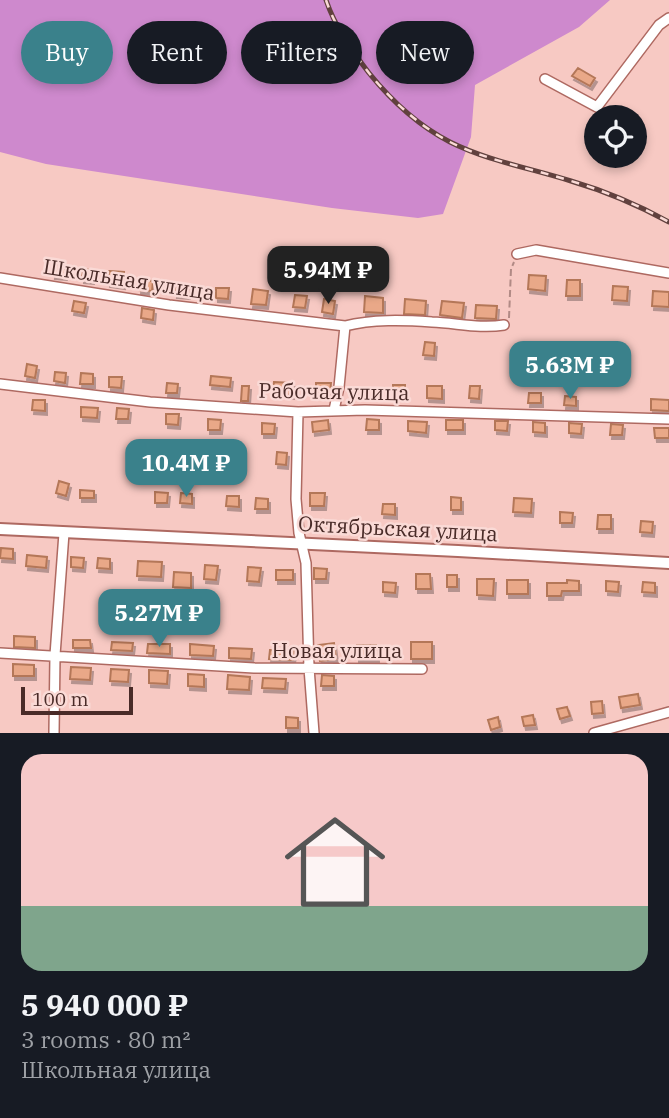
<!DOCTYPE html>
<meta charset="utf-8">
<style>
body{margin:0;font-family:"IBM Plex Serif",serif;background:#242831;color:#f1f3f6;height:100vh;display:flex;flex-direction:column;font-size:26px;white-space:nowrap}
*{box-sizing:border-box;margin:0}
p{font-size:23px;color:#9ea1a6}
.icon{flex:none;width:38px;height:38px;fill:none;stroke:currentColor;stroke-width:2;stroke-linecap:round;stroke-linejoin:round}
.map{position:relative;height:733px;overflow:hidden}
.drawer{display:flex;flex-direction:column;background:#171b24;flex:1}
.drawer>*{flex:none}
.hud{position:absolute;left:21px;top:21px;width:628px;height:63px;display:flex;gap:14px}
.controls{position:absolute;left:584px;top:105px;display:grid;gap:14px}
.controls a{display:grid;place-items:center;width:63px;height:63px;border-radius:50%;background:#171b24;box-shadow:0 4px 10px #0003;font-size:35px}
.scale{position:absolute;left:21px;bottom:18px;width:112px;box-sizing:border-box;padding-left:7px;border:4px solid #492b28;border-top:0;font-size:19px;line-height:24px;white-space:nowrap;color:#492b28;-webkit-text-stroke:5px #fadad6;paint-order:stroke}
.price{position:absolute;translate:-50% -60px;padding:0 16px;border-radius:14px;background:#3a818b;color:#fff;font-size:23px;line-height:46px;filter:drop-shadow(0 2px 4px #0008)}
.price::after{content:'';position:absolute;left:50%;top:42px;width:21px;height:16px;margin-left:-10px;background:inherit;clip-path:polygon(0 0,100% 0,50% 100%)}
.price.selected{background:#222;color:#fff}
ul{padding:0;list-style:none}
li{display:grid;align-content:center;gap:14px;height:371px;padding:0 21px}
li+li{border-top:2px solid #363941}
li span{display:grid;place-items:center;height:217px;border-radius:21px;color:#555}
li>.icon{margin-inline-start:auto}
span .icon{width:126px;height:126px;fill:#fffc;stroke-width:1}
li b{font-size:30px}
.tag{padding:0 24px;border-radius:32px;background:#171b24;box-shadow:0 4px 10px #0003;font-size:24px;line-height:63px}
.tag.selected{background:#3a818b;color:#fff}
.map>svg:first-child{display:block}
</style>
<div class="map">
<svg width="669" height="733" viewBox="0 0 669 733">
<defs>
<filter id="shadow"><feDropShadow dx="2" dy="4" stdDeviation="0" flood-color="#0004"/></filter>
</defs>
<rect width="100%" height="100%" fill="#f7c9c3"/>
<!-- green -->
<path fill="#ce89cd" d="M0 0H610L579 27 475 85 471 137 443 214 418 218 332 208 46 164 0 152Z"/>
<!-- building -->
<path fill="#e9a888" stroke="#b47758" stroke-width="2" filter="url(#shadow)" d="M578 68 595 78 590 86 572 76Z
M54 264 66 266 65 276 53 275Z
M83 269 93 270 92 280 82 279Z
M109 271 124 272 123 285 108 283Z
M529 275 546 276 545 291 528 289Z
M140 280 153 281 152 291 139 290Z
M567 280H580V296H566Z
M177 283 189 285 188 295 175 294Z
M613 286 628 287 627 301 612 300Z
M216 288H229L228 299 216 298Z
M253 289 268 291 266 305 251 304Z
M653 291 669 292V307L652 306Z
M295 295 307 296 305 308 293 307Z
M365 296 383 298V313L364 312Z
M324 299 335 301 333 314 322 312Z
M405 299 426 301 425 315 404 314Z
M74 301 86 303 84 313 72 311Z
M442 301 464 303 462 318 440 315Z
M476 305 497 306 496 319 475 318Z
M142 308 154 310 153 320 141 318Z
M425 342 435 343 434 356 423 355Z
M27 364 37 366 35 378 25 376Z
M55 372 66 373 65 383 54 381Z
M81 373 93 374V384H80Z
M211 376 231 378 230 387 210 385Z
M109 377H122L121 388 109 387Z
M274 382 293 383 292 395 273 393Z
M167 383 178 384 177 393H166Z
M316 383H331L330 393H316Z
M393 385H405V396H393Z
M242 386H249L248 401H241Z
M427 386H442V399L427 398Z
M470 386H480L479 399 469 398Z
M529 393H541V403H528Z
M565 396 576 397V406L564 405Z
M651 399 669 400V411L651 410Z
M33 400H45V411L32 410Z
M81 407 98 408 97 418 81 417Z
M117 408 129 409 128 419H116Z
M166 414H179L178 425 166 424Z
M208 419 221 420 220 430H208Z
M367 419 379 420V430H366Z
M328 420 329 430 313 432 312 422Z
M446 420H463V430H446Z
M408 421 427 422 426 433 408 431Z
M495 421H508L507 431 495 430Z
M533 422 545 423V433L533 432Z
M262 423 275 424 274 434H262Z
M569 423 582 424 581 434 569 433Z
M611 424 623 425 622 435H610Z
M654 428H669V438H655Z
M277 452 287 453 286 465 276 464Z
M59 481 69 484 66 496 56 493Z
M80 490 94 491V498H80Z
M155 492 168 493 167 503H155Z
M181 493 192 494V504L180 503Z
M310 493H325L324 506H310Z
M227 496H239V507L226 506Z
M451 497 461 498V510H451Z
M256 498 268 499V509H255Z
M514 498 532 499 531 513 513 512Z
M383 504H395V515L382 514Z
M560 512 573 513 572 523H560Z
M598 515H611V529H597Z
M641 521 653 522 652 533 640 532Z
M1 548 13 549V559L0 558Z
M27 555 47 557 46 568 26 566Z
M71 557 84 558 83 568 71 567Z
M98 558 110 559V569L97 568Z
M138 561 162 562 161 577 137 576Z
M205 565 218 566 216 580 204 579Z
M248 567 261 568 259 582 247 581Z
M314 568 327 569 326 579H314Z
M276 570H293V580H276Z
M174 572 191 573V588L173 587Z
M416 574H430L431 589H416Z
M447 575H457V587H447Z
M477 579H494L493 596 477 595Z
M507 580H528V594H507Z
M567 580 579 581V591H562L561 596H547V583H567Z
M606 581 619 582 618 592 606 591Z
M383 582 396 583 395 593 383 592Z
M643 582 655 583V593L642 592Z
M14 636 35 637V648L14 647Z
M73 640H90L91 648H73Z
M112 642 133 643 132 651 111 650Z
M411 642H432V659H411Z
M334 643 336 659 320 661 318 645Z
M148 644H170V654L147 653Z
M190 644 214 646 213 656 190 655Z
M357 645H376L377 658 357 659Z
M229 648 252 649 251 659 229 658Z
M270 650 294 651 293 660 269 659Z
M13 664 34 665V676H13Z
M71 667 91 668 90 680 70 679Z
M111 669 129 670 128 682 110 681Z
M149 670 168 671 167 684 149 683Z
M188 674 204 675V687L188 686Z
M228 675 250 677 249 690 227 689Z
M322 675 334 676V686H321Z
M263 678 286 679 285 689 262 688Z
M638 694 640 705 621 708 619 697Z
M602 701 603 713 592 714 591 702Z
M567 707 570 716 560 719 557 709Z
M533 715 535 725 524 726 522 717Z
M286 717 298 718V728H286Z
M498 717 500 727 491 730 488 720Z"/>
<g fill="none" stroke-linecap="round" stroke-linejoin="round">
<defs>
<path id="minor" d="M545 79 597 107 659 25 669 18
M517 254 536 250 669 273
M0 278 169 305 345 326C373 319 403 320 432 322 457 323 480 329 504 325
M0 384 150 402 298 412 365 410 669 419
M334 410 339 387 345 326
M298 412 296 499 299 533 306 563 309 668 314 733
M0 653 254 668 422 669
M54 733 55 655 64 533
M594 733 669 712"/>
<path id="tertiary" d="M0 529 458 551 669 563"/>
</defs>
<!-- minor casing -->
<use href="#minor" stroke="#ae6961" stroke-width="12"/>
<!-- tertiary casing -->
<use href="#tertiary" stroke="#ae6961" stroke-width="14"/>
<!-- path -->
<path stroke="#b18a85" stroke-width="2" stroke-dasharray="7 3.5" stroke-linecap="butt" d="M509 318 511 269 514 262"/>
<!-- minor -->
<use href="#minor" stroke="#fff" stroke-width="9"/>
<!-- tertiary -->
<use href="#tertiary" stroke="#fff" stroke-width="10"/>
<defs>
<path id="rail" d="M326 0C335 27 352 51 369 73 390 99 419 126 450 142 488 161 530 168 571 181 605 191 638 205 669 222"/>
</defs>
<!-- rail casing -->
<use href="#rail" stroke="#61413e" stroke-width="5"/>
<!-- rail -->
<use href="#rail" stroke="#fadad6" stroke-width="2.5" stroke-dasharray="8" stroke-linecap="butt"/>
</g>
<g text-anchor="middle" stroke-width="5" stroke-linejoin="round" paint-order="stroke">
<!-- street labels -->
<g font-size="21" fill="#492b28" stroke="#fadad6">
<text transform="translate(129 280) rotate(9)" y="7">Школьная улица</text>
<text transform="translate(334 392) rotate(1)" y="7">Рабочая улица</text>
<text transform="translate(398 529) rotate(3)" y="7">Октябрьская улица</text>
<text x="337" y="658">Новая улица</text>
</g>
</g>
</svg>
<div class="controls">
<a><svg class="icon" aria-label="locate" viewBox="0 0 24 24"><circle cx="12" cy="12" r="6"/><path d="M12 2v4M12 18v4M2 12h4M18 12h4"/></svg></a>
</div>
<div class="scale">100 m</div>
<b class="price selected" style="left:328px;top:306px">5.94M ₽</b>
<b class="price" style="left:570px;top:401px">5.63M ₽</b>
<b class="price" style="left:186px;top:499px">10.4M ₽</b>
<b class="price" style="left:159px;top:649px">5.27M ₽</b>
<div class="hud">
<a class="tag selected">Buy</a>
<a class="tag">Rent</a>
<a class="tag">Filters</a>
<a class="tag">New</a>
</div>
</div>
<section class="drawer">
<ul>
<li><span style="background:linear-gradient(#f6c9c9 70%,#7fa58c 0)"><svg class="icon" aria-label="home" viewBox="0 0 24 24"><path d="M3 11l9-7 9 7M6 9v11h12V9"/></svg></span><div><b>5 940 000 ₽</b><p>3 rooms · 80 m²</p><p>Школьная улица</p></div></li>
</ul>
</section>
